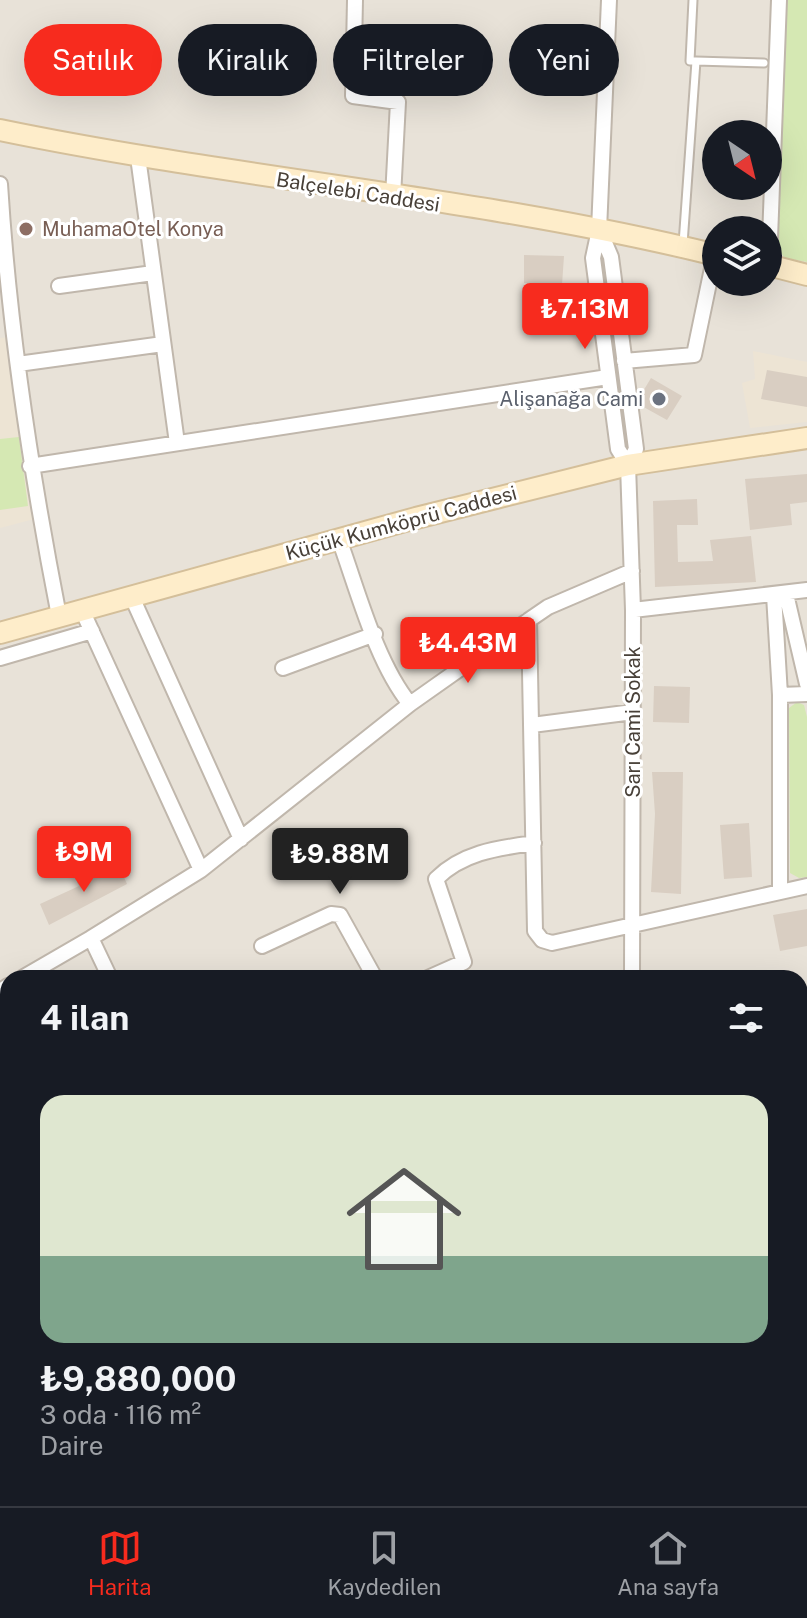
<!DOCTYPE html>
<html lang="tr">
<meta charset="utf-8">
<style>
body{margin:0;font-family:"Public Sans",sans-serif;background:#242831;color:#f1f3f6;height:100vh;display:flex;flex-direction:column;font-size:30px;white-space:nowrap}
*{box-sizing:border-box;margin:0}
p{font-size:26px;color:#9ea1a6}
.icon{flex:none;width:44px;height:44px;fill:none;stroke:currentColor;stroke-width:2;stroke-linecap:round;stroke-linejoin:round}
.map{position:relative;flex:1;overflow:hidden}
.sheet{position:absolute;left:0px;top:970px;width:808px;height:536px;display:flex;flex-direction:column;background:#171b24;border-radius:24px 24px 0 0;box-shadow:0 8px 32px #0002}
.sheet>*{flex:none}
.guide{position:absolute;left:24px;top:24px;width:760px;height:72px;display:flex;gap:16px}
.needle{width:52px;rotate:145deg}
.fabs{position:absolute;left:702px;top:120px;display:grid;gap:16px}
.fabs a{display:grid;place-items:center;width:80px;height:80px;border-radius:50%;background:#171b24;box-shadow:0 8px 32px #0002;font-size:40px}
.price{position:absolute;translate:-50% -68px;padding:0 18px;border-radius:8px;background:#f72b1e;color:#fff;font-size:26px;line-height:52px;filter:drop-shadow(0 2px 4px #0008)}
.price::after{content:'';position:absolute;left:50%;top:48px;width:24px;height:18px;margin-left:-12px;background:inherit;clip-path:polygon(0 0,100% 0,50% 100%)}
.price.current{background:#222;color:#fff}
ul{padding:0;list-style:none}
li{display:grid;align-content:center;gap:16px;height:424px;padding:0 40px}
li+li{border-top:2px solid #363941}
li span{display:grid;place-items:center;height:248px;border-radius:24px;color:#555}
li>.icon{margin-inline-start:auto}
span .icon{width:144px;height:144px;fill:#fffc;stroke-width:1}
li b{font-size:34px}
h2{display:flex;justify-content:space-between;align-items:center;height:96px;padding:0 40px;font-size:34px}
.tag{padding:0 28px;border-radius:36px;background:#171b24;box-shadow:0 8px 32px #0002;font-size:28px;line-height:72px}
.tag.current{background:#f72b1e;color:#fff}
.tabs{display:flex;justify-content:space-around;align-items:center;height:112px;border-top:2px solid #363941;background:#171b24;font-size:22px;color:#9ea1a6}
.tabs a{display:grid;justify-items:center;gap:4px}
.tabs .current{color:#f72b1e}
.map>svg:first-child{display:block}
</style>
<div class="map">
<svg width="807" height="1506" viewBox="0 0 807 1506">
<rect width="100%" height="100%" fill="#f5f0ea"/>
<!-- residential -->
<path fill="#e8e2d8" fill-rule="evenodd" d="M0 0H807V1506H0ZM716 134H768V186H716ZM716 230H768V282H716ZM8 978H800V1498H8Z"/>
<!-- education -->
<path fill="#ede4d4" d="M11 337 42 517 0 528V338Z
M753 351 807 362V422L750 428 742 383 755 379Z"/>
<!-- green -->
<path fill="#d5e8b3" d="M783 0H807V262L785 258 775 246Z
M19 437 28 506 0 510V439Z
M797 702 804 705 807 717V877L799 878 790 873 789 708Z"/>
<!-- building -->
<path fill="#d9cec2" d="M524 255 564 256 562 285 524 283Z
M767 370 807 377V407L761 399Z
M651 378 682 396 667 420 640 405 639 398Z
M807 474V502L790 504 792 525 750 530 745 479Z
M697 499 698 525H677L678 562 713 561 710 540 751 536 756 582 655 587 653 501Z
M654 686 690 687 689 723 653 722Z
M652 772H683L681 894 651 892 655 814Z
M749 823 752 877 724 879 720 825Z
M118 863 127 884 49 925 40 904 79 886 77 882Z
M807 909V946L780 951 773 915Z"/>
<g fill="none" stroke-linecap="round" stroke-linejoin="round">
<defs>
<path id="lane" d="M693 0 690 61H696
M683 244 696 61 764 63"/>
<path id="street" d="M355 0 353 96 398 102 393 197
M609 0 599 230 593 258 618 449 628 465 633 610 632 978
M138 157 177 443
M0 184C9 330 31 473 59 616
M600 231 611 257 636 449 628 465
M769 265 779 0
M59 286 153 273
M624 361 694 355 715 254
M18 364 163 344
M30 466 608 377
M339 539C358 591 376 662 410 704
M786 594 807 684
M131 595 241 839
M774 595 780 695V892
M82 610 201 870
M633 610 807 590
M529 620 548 607 632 571
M0 658 92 631
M283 668 375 634
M780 695 807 694
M532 725 633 712
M262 946 331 914 340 915 375 978
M22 978 91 938
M110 978 91 938 201 870 410 704 529 620 535 931 542 940 552 943 807 886
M428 978 464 962 436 879C463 852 499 848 534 843
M0 991 8 986
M800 1017 807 1016
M0 1021 8 1036
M0 1051 8 1047
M0 1086 8 1082
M800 1136 807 1135
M0 1333 8 1351
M0 1440 8 1436
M184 1498 188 1506
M761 1498 765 1506"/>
<path id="secondary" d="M0 130C237 179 481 197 716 255
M768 265 807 275
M0 633 416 518 628 465 807 438
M800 1310 807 1307
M660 1498 663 1506
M368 1506 384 1498"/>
</defs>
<!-- lane casing -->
<use href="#lane" stroke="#c0b7ac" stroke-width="11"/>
<!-- street casing -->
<use href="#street" stroke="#c0b7ac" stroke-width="18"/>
<!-- secondary casing -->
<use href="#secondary" stroke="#d4bf9a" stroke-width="24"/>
<!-- lane -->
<use href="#lane" stroke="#fff" stroke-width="7"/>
<!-- street -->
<use href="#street" stroke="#fff" stroke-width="14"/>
<!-- secondary -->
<use href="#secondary" stroke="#feedca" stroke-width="20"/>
</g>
<!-- markers -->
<circle fill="#8d6e63" stroke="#fff" stroke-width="3" cx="26" cy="229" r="8"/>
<circle fill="#6b7280" stroke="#fff" stroke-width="3" cx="659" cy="399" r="8"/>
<g text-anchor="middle" stroke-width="6" stroke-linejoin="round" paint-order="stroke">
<!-- street labels -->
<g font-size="20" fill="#484038" stroke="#fff">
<text transform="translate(358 192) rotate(9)" y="7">Balçelebi Caddesi</text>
<text transform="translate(401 523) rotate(-15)" y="7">Küçük Kumköprü Caddesi</text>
<text transform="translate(633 722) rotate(-90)" y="7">Sarı Cami Sokak</text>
</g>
<!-- education labels -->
<g font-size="20" fill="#785e54" stroke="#fff" text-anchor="start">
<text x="42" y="236">MuhamaOtel Konya</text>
</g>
<!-- worship labels -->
<g font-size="20" fill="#5b616d" stroke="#fff" text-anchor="end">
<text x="643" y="406">Alişanağa Cami</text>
</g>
</g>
</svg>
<div class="fabs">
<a><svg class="needle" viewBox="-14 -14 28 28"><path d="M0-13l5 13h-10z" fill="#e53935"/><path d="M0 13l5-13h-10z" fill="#9ea1a6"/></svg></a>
<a><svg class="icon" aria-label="layers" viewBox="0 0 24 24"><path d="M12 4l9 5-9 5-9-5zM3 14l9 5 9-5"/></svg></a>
</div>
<b class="price" style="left:585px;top:351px">₺7.13M</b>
<b class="price" style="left:468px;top:685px">₺4.43M</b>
<b class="price" style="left:84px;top:894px">₺9M</b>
<b class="price current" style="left:340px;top:896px">₺9.88M</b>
<div class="guide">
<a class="tag current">Satılık</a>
<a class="tag">Kiralık</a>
<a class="tag">Filtreler</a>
<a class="tag">Yeni</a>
</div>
<section class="sheet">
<h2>4 ilan<svg class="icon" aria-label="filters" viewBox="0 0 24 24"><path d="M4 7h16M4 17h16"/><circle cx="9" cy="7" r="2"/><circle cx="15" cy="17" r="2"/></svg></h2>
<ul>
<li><span style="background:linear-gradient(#dfe7d0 65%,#7fa58c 0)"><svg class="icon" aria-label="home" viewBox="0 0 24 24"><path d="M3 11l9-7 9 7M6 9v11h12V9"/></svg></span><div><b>₺9,880,000</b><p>3 oda · 116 m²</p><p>Daire</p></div></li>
</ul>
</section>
</div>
<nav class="tabs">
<a class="current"><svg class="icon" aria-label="map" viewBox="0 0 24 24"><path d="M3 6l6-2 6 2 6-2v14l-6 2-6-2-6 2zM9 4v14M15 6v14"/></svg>Harita</a>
<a><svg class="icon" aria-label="saved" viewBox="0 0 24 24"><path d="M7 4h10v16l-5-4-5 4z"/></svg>Kaydedilen</a>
<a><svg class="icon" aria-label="home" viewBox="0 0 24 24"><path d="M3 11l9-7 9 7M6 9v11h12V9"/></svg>Ana sayfa</a>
</nav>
